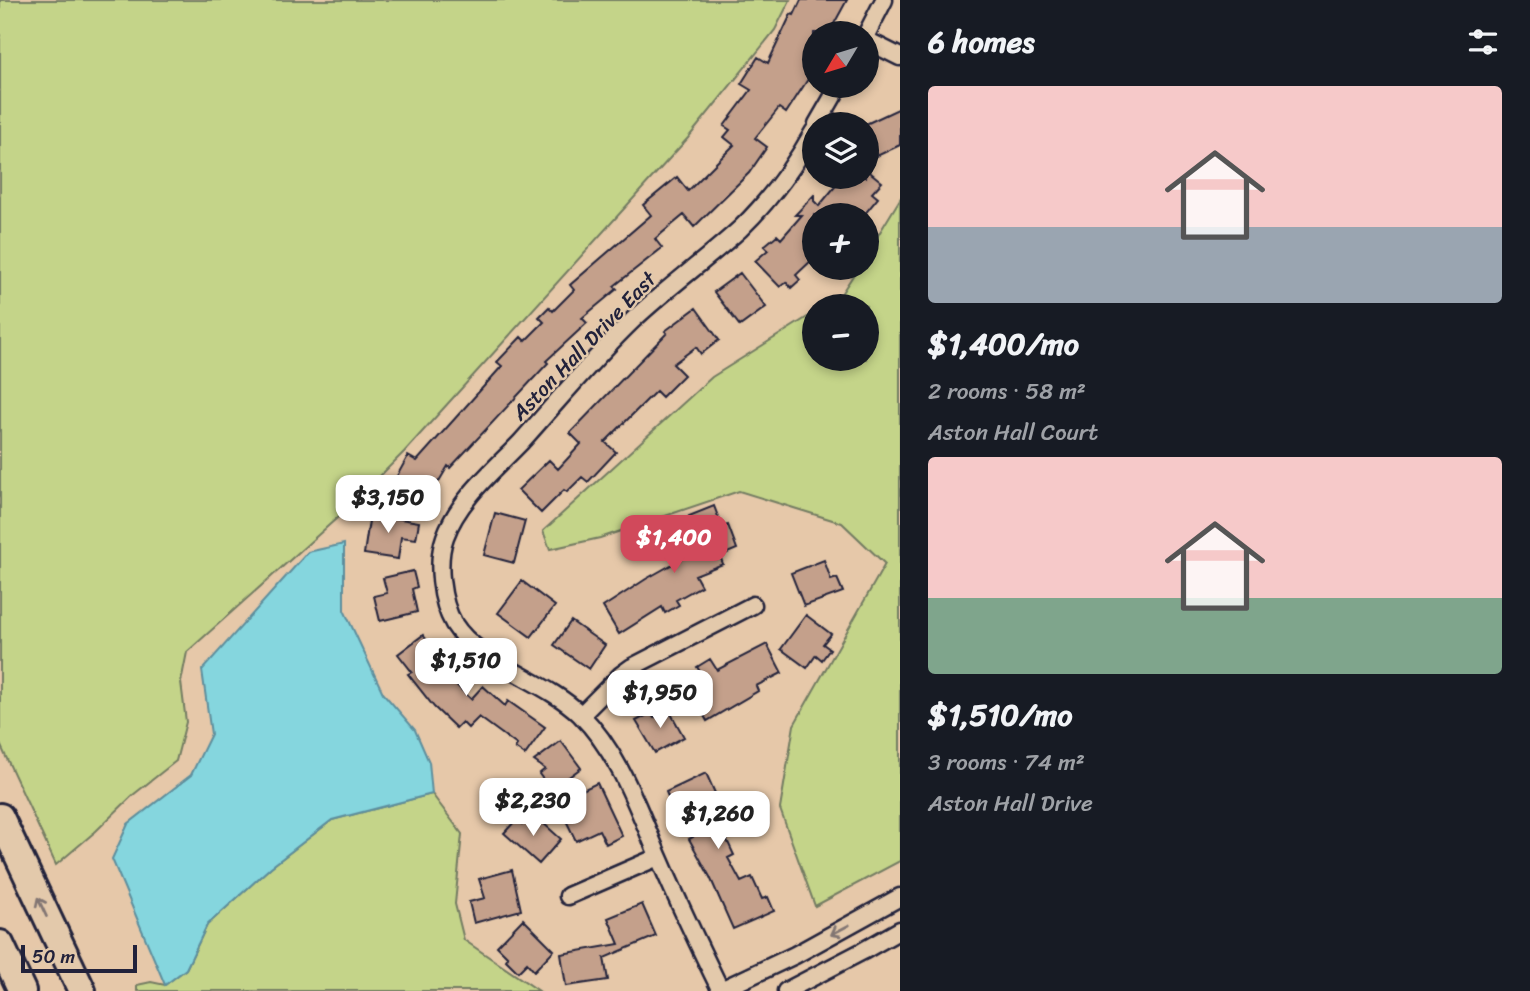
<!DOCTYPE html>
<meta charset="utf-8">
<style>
body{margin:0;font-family:Sriracha,sans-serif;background:#242831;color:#f1f3f6;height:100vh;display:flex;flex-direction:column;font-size:26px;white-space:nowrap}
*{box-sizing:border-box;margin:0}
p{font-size:23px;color:#9ea1a6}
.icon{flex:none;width:38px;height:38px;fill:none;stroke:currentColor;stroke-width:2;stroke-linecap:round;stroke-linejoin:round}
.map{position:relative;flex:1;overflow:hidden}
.drawer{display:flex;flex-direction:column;background:#171b24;width:630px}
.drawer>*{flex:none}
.needle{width:46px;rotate:232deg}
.fabs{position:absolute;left:802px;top:21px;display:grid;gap:14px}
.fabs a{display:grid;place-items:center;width:77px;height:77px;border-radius:50%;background:#171b24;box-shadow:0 4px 10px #0003;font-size:35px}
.scale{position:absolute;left:21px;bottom:18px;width:116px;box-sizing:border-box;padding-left:7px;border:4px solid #22223b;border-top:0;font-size:19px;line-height:24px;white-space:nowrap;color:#22223b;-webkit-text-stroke:5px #e3c9ab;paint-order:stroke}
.price{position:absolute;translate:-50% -60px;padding:0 16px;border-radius:14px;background:#fff;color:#222;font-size:23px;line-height:46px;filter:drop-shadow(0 2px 4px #0008)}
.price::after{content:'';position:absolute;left:50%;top:42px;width:21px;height:16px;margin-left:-10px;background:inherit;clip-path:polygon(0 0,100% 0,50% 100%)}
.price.on{background:#d1495b;color:#fff}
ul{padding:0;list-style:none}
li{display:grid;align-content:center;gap:14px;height:371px;padding:0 28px}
li span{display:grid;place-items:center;height:217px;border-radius:7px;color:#555}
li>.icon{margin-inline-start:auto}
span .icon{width:126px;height:126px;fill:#fffc;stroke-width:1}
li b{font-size:30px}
h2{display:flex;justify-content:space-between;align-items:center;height:84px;padding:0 28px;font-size:30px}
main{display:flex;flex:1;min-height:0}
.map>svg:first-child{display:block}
</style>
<main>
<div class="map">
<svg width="900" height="991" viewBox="0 0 900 991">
<rect width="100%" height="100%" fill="#e6c8a9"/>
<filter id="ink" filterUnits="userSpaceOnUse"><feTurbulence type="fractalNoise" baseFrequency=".0143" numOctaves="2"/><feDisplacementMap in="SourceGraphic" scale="14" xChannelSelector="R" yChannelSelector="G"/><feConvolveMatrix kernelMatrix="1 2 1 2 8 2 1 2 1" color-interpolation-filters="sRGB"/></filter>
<g filter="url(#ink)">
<!-- green -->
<path fill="#c4d489" stroke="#737b62" stroke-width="2" d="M0 0H790L775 30 688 138 404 452 346 510 187 652 181 682 186 722 176 761 133 795 96 831 56 865 0 744Z
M900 199V861L815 906 780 809 794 725 885 564 842 523 739 491 600 538 550 549 543 531 712 377 814 313V359H866V306H824L839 297 858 268H866V255Z
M432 794 462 834 455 904 464 940 539 991H137V985L151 982 165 985 186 969 207 925 271 867 332 820Z"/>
<!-- water -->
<path fill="#85d6de" stroke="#5d8e9d" stroke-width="2" d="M344 544V610L383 693 415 730 429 762 432 794 332 820 271 867 207 925 186 969 165 985 112 859 128 824 191 775 211 734 202 670 308 552Z"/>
<!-- building -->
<path fill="#c4a08b" stroke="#22223b" stroke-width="2" d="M801 0H847L829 33H814V70L786 113 779 108 755 138 767 147 749 173 694 227 684 215 655 239 662 248 614 286 617 289 582 318 587 323 546 361 548 363 450 468 448 466 435 488 423 481 409 506 387 494 408 456 417 461 502 366 497 362 521 337 525 341 544 322 539 317 549 307 553 311 574 290 570 285 651 215 643 205 677 177 688 191 734 145 724 137 730 130 724 126 751 90 741 84 758 57 768 63 791 14 794 15Z
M900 108V145L877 156 866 133V124Z
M866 169 882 182 872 193 878 198 864 215H814V258L796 275 800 280 791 288 786 282 780 287 755 261 768 250 764 246 777 235 781 239 802 215H795L814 195V201L819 206 843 177H866Z
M740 273 766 307 740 326 714 292Z
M696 308 719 340 701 354 696 347 673 364 684 375 662 397 656 391 605 442 616 452 588 482 582 477 567 492 564 490 541 513 518 490 549 460 558 469 581 444 570 433 667 333 665 331Z
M714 506 722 527 728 525 737 549 720 556 723 564 695 575 701 586 676 600 679 605 665 613 662 607 619 634 603 607 646 579 701 548 689 516Z
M495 513 525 521 514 563 484 555Z
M370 514 419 522 416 539 401 537 398 559 364 554Z
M824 560 831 580 837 578 843 592 804 606 791 573Z
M413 571 417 587 412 589 417 612 380 621 374 596 387 593 383 578Z
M522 581 555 606 531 637 498 613Z
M806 615 831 634 823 644 830 649 822 660 816 655 807 668 781 649Z
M571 621 605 645 589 669 554 645Z
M423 635 451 670 445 674 471 699 483 686 505 706 508 701 545 727 525 755 515 748 517 745 479 717 468 728 462 722 456 728 434 707 408 674 412 672 398 654Z
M767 644 782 673 756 686 758 691 707 721 687 685 703 676 697 667 710 659 717 670Z
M669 710 684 737 655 753 636 721 651 713 654 718Z
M561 741 581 768 551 790 539 774 545 769 534 761Z
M706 773 719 802 715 804 730 833 725 836 734 855 728 858 741 882 752 877 762 899 768 897 774 911 733 929 710 877 689 839 693 837 676 802 671 804 666 792Z
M597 783 622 836 606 844 599 830 576 841 557 802Z
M532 813 561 839 539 864 504 833 517 819 522 824Z
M512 870 521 910 474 923 469 902 485 898 479 879Z
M642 904 656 936 604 958 608 980 566 986 561 954 619 944 608 918Z
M523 919 554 950 534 971 527 963 518 972 506 960 508 957 497 946Z"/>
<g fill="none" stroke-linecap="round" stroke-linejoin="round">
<defs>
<path id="minor" d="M866 35 884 0
M866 40 900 57
M817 124 839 86
M581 715 621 675 632 667 753 605
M568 896 658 857
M719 991 795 955 900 897
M721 991C700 948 679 904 660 860 638 809 620 754 580 714 545 680 478 663 454 624 441 602 436 562 445 537 458 500 494 470 521 442 558 401 594 357 634 319 668 287 706 260 740 229 770 200 794 167 814 131
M786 991 863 951 900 930"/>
<path id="trunk" d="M0 817 82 991
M0 944 22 991"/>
</defs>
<!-- minor casing -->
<use href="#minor" stroke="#22223b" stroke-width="21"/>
<!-- trunk casing -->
<use href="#trunk" stroke="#22223b" stroke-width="32"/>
<!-- minor -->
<use href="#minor" stroke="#e3c9ab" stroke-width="16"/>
<!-- trunk -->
<use href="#trunk" stroke="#e3c9ab" stroke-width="26"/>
</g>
<!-- one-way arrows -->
<defs><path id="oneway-shaft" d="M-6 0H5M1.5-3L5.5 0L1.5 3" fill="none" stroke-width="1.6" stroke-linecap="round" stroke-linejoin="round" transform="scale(1.75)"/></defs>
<g stroke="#827673">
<use href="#oneway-shaft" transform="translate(42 907) rotate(-115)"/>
<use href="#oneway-shaft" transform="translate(840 930) rotate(152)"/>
</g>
</g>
<g text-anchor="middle" stroke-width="5" stroke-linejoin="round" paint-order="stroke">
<!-- street labels -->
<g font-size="21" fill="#22223b" stroke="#e3c9ab">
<text transform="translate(584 346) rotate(-46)" y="7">Aston Hall Drive East</text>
</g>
</g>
</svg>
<div class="fabs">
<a><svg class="needle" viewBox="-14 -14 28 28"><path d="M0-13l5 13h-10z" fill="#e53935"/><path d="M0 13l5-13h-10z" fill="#9ea1a6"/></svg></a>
<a><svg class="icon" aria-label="layers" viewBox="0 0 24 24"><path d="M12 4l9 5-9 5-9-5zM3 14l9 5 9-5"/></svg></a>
<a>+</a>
<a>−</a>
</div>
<div class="scale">50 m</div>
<b class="price" style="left:388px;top:535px">$3,150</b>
<b class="price on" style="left:674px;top:575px">$1,400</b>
<b class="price" style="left:466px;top:698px">$1,510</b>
<b class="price" style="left:660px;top:730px">$1,950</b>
<b class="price" style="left:533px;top:838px">$2,230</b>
<b class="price" style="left:718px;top:851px">$1,260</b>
</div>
<section class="drawer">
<h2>6 homes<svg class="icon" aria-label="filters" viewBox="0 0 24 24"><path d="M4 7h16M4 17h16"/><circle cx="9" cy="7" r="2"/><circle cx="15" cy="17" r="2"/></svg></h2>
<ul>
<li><span style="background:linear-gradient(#f6c9c9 65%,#9aa5b1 0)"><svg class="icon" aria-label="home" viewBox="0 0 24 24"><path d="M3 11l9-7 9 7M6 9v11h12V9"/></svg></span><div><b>$1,400/mo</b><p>2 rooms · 58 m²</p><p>Aston Hall Court</p></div></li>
<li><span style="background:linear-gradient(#f6c9c9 65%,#7fa58c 0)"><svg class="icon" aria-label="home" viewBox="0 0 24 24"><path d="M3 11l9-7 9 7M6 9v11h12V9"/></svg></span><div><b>$1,510/mo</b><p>3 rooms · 74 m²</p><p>Aston Hall Drive</p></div></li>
</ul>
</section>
</main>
